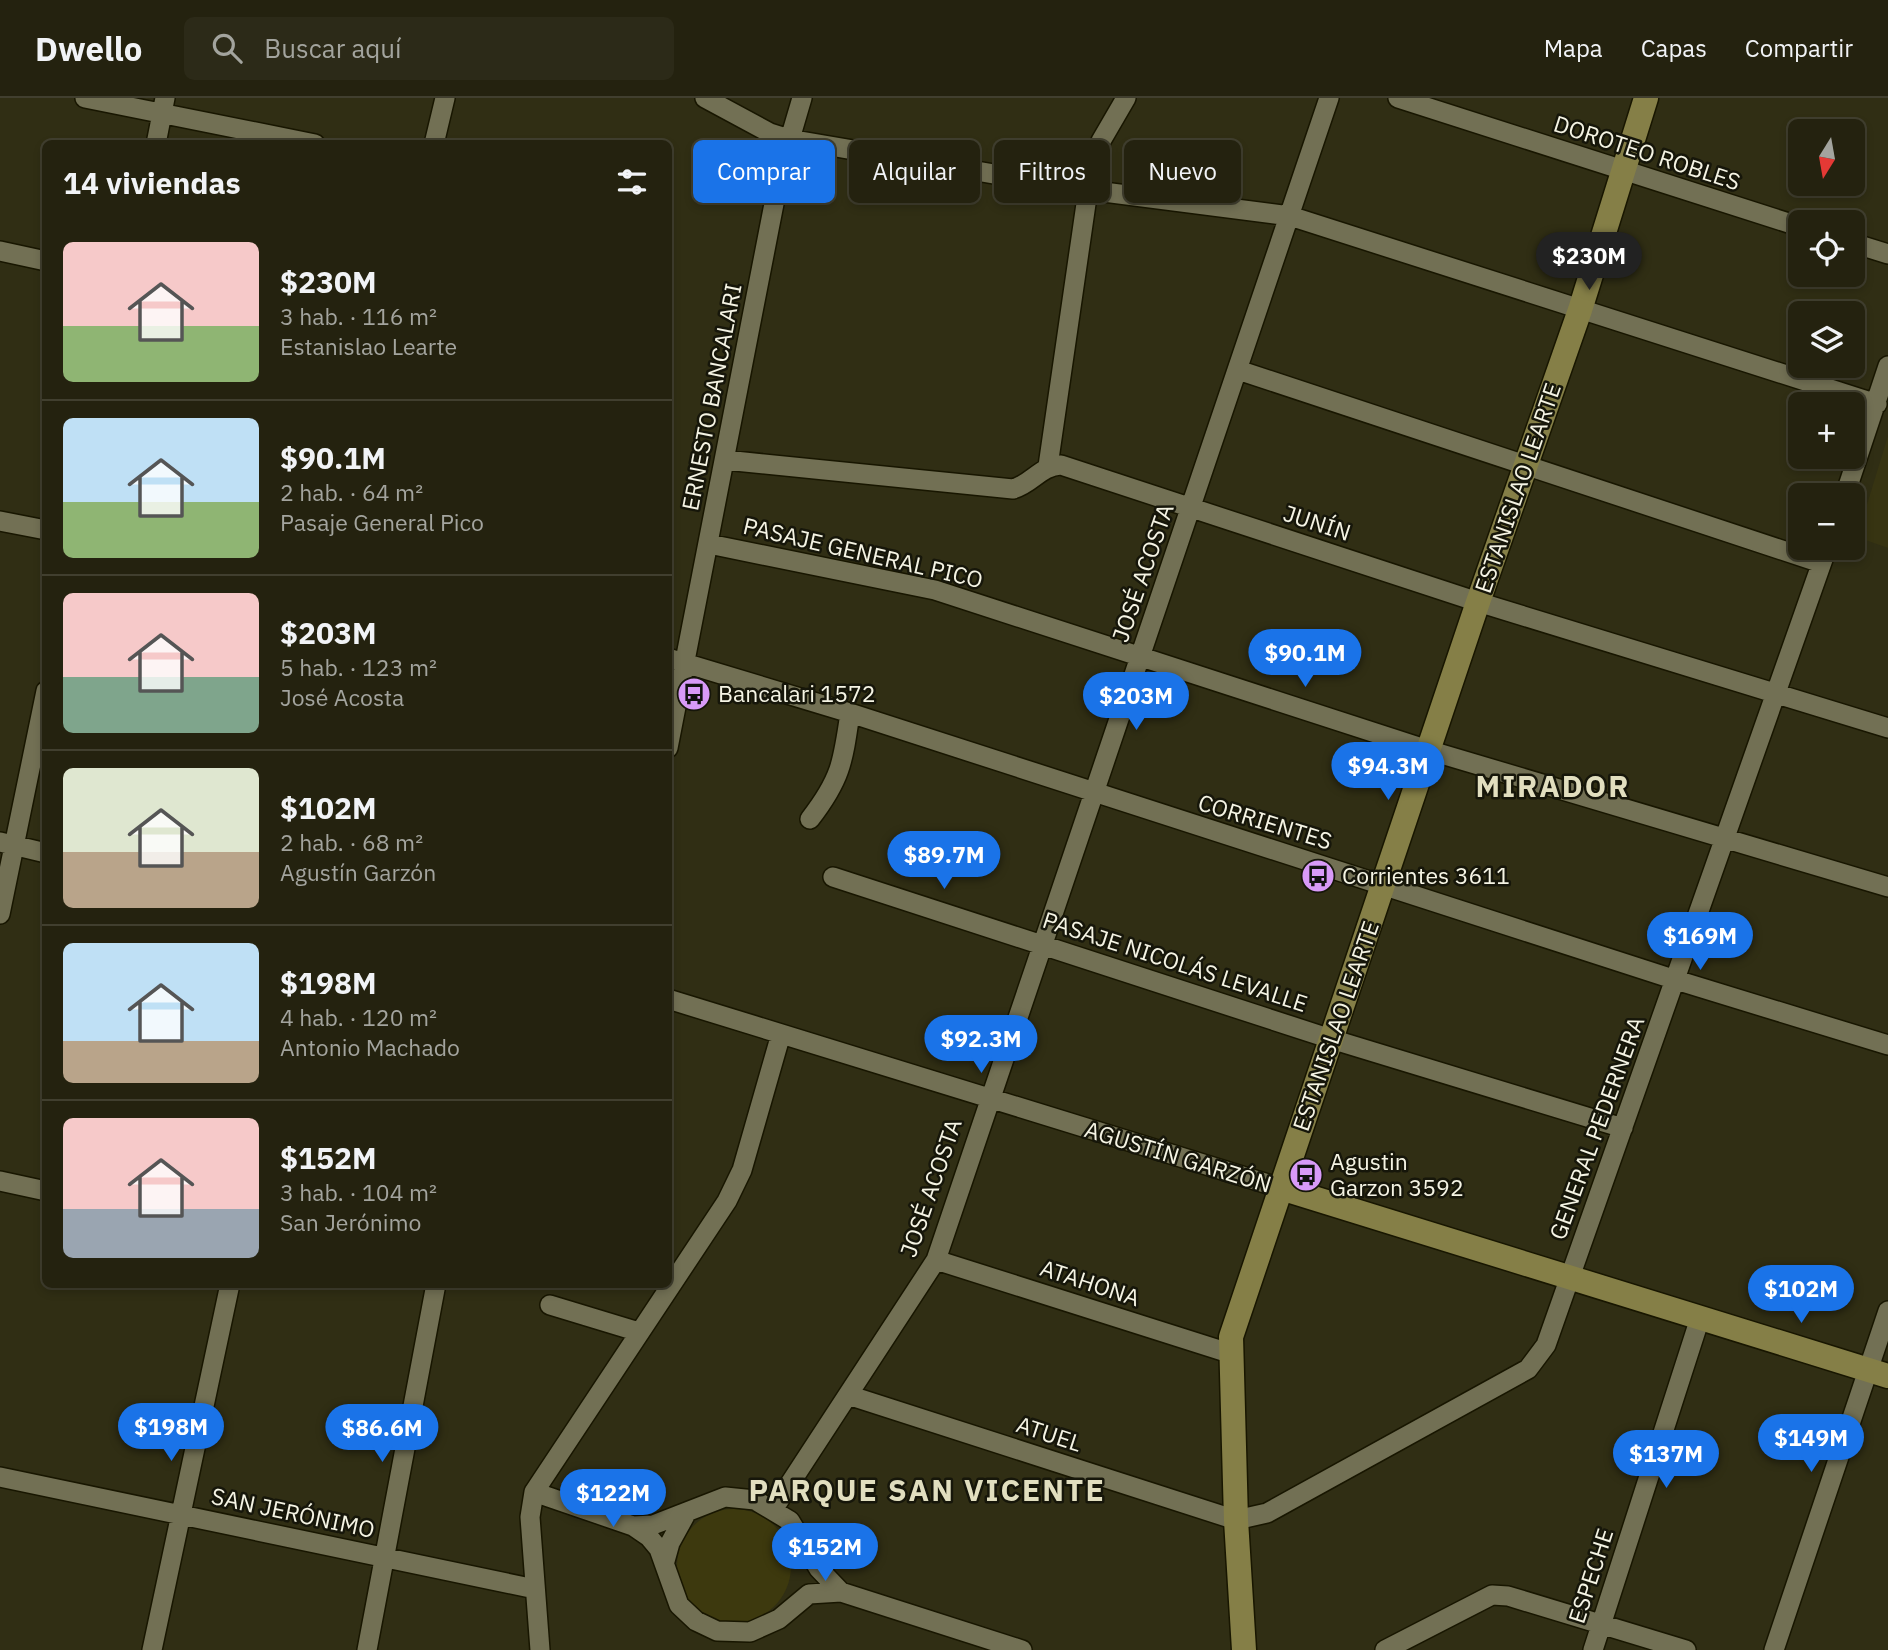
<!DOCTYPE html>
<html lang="es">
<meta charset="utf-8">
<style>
body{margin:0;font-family:"IBM Plex Sans",sans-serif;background:#2c2a18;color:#f1f3f6;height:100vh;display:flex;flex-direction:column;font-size:26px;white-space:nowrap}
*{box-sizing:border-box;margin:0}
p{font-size:23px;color:#a3a49e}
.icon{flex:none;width:38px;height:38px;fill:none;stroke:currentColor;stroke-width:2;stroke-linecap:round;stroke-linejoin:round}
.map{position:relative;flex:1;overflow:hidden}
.panel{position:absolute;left:42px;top:42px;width:630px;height:1148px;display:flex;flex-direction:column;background:#24220f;border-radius:10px;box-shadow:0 4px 10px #0003,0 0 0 2px #413f2f}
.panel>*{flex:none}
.hud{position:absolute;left:693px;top:42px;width:665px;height:63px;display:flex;gap:14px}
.needle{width:46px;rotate:191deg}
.controls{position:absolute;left:1788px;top:21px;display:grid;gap:14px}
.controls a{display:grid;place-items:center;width:77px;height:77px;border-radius:10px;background:#24220f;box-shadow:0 4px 10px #0003,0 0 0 2px #413f2f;font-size:35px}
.price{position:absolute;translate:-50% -60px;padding:0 16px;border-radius:24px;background:#1a73e8;color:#fff;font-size:23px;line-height:46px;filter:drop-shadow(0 2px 4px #0008)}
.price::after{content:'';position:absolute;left:50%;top:42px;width:21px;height:16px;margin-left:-10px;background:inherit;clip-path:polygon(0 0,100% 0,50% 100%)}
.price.active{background:#222;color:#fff}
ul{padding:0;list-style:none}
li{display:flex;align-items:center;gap:21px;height:175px;padding:0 21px}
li+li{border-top:2px solid #413f2f}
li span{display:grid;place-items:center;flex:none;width:196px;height:140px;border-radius:10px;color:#555}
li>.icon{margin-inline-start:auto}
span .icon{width:84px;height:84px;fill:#fffc;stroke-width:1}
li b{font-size:30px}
h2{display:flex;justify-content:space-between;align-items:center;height:84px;padding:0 21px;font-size:30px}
.pill{padding:0 24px;border-radius:10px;background:#24220f;box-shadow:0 4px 10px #0003,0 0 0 2px #413f2f;font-size:24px;line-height:63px}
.pill.active{background:#1a73e8;color:#fff}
header{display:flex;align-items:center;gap:42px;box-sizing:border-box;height:98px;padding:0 35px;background:#24220f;border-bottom:2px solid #413f2f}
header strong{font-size:33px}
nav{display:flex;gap:38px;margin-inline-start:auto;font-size:24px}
.search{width:490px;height:63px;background:#2c2a18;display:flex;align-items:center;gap:18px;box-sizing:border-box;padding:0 24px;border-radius:10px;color:#a3a49e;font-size:26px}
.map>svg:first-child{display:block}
</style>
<header>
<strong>Dwello</strong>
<div class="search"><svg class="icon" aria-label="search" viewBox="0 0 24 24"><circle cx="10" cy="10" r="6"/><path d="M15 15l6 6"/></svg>Buscar aquí</div>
<nav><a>Mapa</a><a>Capas</a><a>Compartir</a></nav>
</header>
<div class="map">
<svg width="1888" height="1552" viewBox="0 0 1888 1552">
<rect width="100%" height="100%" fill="#302e14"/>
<!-- built -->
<path fill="#373412" d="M1888 338V450L1857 439Z"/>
<!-- green -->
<path fill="#3d390e" d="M677 1468a57 57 0 1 1 114 0a57 57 0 1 1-114 0Z"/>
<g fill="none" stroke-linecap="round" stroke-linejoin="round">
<defs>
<path id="minor" d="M85 0 315 46
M705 0 770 35 789 41 1088 92 1290 118 1877 306
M1398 0 1801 129
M156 46 165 0
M434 46 445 0
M1853 145 1888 156
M0 153 46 163
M1238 272 1821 465
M725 362 1013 391C1032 386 1040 368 1061 367L1478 504 1888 630
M1048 368 1088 92 1101 43 1126 0
M1845 397 1888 268
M0 423 46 432
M709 446 935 492 1428 652 1888 789
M668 560 850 615 1676 882 1888 947
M668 650 780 75 802 0
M810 721C841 681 843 664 850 615
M0 744 46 755
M833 779 1331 941 1623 1030
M0 816 46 593
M668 901 1281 1090
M0 1083 46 1093
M936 1162 1229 1255
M550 1207 639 1234
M848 1297 1236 1422 1267 1415 1528 1271 1546 1247 1827 450
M0 1379 535 1491
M534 1394 633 1428
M774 1410 936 1162 1329 0
M665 1463 670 1445 687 1414
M841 1494 819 1471 790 1423 755 1402 725 1399 653 1427 633 1428 649 1439 659 1451 679 1507 696 1523 717 1533 750 1534 779 1521 809 1496 841 1494 1022 1552
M152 1552 230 1186
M367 1552 436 1186
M540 1552 530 1419 534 1394 727 1103 742 1072 781 936
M1385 1552 1492 1497 1508 1498 1686 1552
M1593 1552 1700 1220
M1774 1552 1888 1213"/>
<path id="major" d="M1281 1090 1888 1278
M1244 1552 1236 1422 1231 1239 1478 504 1580 212 1646 0"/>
</defs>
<!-- minor casing -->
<use href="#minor" stroke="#181600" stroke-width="22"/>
<!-- major casing -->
<use href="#major" stroke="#181600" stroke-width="27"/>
<!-- minor -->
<use href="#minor" stroke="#727054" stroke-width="19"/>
<!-- major -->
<use href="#major" stroke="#857f47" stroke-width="24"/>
</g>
<!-- icons -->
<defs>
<symbol id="bus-disc" viewBox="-11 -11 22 22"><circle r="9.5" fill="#d89af8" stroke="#16160a"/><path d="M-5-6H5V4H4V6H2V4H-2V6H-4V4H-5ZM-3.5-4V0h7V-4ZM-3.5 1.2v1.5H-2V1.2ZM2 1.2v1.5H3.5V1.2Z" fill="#111"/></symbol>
</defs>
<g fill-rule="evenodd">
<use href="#bus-disc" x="675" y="577" width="38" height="38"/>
<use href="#bus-disc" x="1299" y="759" width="38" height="38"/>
<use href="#bus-disc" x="1287" y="1058" width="38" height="38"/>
</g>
<g text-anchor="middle" stroke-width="5" stroke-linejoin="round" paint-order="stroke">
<!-- street labels -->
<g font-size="23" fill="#f5f4e4" stroke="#16160a">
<text transform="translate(1647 55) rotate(18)" y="8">DOROTEO ROBLES</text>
<text transform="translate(712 299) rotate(-79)" y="8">ERNESTO BANCALARI</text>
<text transform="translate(1518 390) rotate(-71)" y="8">ESTANISLAO LEARTE</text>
<text transform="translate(1317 425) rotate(18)" y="8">JUNÍN</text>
<text transform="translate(863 455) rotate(13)" y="8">PASAJE GENERAL PICO</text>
<text transform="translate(1143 475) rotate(-71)" y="8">JOSÉ ACOSTA</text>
<text transform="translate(1265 724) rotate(17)" y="8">CORRIENTES</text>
<text transform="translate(1175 864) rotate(18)" y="8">PASAJE NICOLÁS LEVALLE</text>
<text transform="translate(1336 928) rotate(-71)" y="8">ESTANISLAO LEARTE</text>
<text transform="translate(1597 1030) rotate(-70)" y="8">GENERAL PEDERNERA</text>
<text transform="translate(1178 1059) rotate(17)" y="8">AGUSTÍN GARZÓN</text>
<text transform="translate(931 1090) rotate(-71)" y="8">JOSÉ ACOSTA</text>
<text transform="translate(1090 1185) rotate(18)" y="8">ATAHONA</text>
<text transform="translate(1049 1336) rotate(18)" y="8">ATUEL</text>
<text transform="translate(293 1415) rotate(12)" y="8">SAN JERÓNIMO</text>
<text transform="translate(1591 1478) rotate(-72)" y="8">ESPECHE</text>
</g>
<!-- poi labels -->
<g font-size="23" fill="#f5f4e4" stroke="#16160a" text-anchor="start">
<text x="718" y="604">Bancalari 1572</text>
<text x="1342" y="786">Corrientes 3611</text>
<text x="1330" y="1072">Agustin<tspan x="1330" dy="26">Garzon 3592</tspan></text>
</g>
<!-- district labels -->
<g font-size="30" font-weight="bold" letter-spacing="2" fill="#e1debf" stroke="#16160a">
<text x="1553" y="699">MIRADOR</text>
<text x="927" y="1403">PARQUE SAN VICENTE</text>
</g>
</g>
</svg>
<div class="controls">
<a><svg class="needle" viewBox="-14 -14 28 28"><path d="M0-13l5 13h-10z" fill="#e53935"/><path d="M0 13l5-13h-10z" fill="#a3a49e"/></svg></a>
<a><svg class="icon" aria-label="locate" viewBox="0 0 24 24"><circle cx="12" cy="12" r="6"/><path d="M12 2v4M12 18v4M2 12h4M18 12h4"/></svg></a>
<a><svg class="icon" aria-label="layers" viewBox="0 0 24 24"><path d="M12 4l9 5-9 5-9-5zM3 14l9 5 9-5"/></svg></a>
<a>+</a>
<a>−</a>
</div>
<b class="price active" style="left:1589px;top:194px">$230M</b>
<b class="price" style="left:1305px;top:591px">$90.1M</b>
<b class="price" style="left:1136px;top:634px">$203M</b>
<b class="price" style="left:1388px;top:704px">$94.3M</b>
<b class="price" style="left:944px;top:793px">$89.7M</b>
<b class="price" style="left:1700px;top:874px">$169M</b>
<b class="price" style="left:981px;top:977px">$92.3M</b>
<b class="price" style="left:1801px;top:1227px">$102M</b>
<b class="price" style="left:171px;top:1365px">$198M</b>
<b class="price" style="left:382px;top:1366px">$86.6M</b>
<b class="price" style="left:1811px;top:1376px">$149M</b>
<b class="price" style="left:1666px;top:1392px">$137M</b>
<b class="price" style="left:613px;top:1431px">$122M</b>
<b class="price" style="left:825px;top:1485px">$152M</b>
<div class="hud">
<a class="pill active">Comprar</a>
<a class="pill">Alquilar</a>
<a class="pill">Filtros</a>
<a class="pill">Nuevo</a>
</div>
<section class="panel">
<h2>14 viviendas<svg class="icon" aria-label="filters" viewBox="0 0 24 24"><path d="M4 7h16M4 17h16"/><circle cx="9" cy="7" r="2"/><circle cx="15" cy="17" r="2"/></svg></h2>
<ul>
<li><span style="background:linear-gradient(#f6c9c9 60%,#8fb573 0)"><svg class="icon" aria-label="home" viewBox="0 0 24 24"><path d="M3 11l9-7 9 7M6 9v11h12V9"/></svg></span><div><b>$230M</b><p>3 hab. · 116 m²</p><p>Estanislao Learte</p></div></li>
<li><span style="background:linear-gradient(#bfe0f5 60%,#8fb573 0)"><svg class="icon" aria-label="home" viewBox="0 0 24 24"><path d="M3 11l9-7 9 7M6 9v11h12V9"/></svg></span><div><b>$90.1M</b><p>2 hab. · 64 m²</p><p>Pasaje General Pico</p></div></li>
<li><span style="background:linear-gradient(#f6c9c9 60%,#7fa58c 0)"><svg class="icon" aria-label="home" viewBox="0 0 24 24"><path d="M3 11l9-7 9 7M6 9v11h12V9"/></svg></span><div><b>$203M</b><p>5 hab. · 123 m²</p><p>José Acosta</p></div></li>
<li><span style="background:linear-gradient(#dfe7d0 60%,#b9a48a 0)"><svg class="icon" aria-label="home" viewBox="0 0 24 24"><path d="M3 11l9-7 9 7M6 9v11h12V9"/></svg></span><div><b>$102M</b><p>2 hab. · 68 m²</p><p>Agustín Garzón</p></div></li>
<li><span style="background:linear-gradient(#bfe0f5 70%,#b9a48a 0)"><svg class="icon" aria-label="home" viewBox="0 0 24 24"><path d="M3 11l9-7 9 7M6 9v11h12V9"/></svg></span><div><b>$198M</b><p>4 hab. · 120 m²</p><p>Antonio Machado</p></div></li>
<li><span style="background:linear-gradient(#f6c9c9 65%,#9aa5b1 0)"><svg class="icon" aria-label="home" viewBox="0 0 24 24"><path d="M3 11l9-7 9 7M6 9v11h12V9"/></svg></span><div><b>$152M</b><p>3 hab. · 104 m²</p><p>San Jerónimo</p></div></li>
</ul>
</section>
</div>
